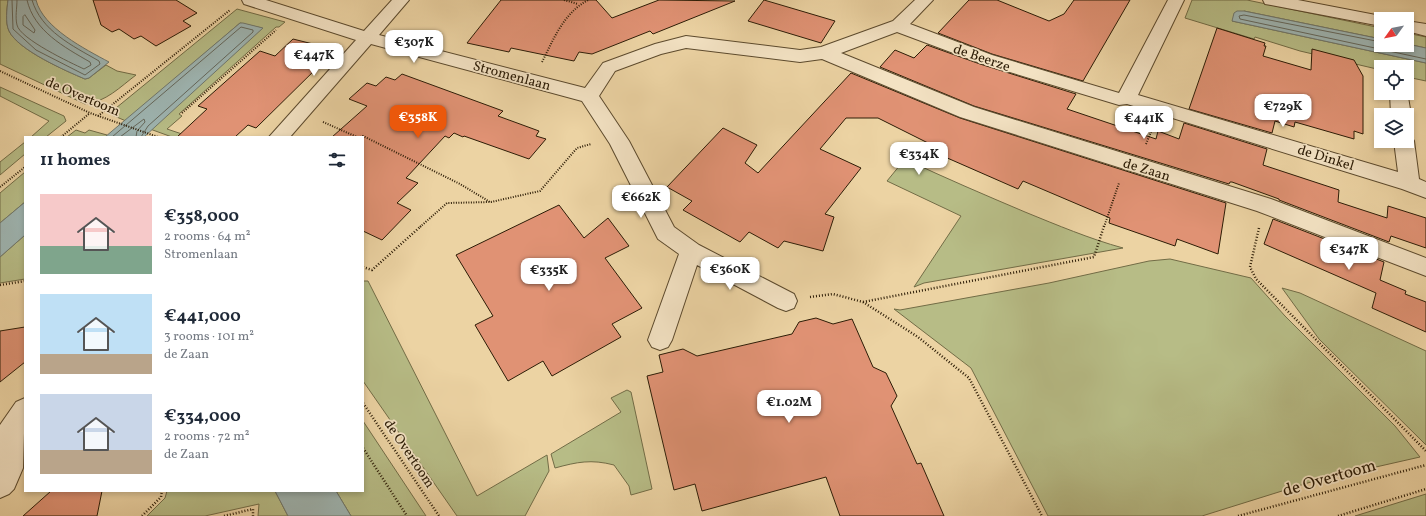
<!DOCTYPE html>
<meta charset="utf-8">
<style>
body{margin:0;font-family:Vollkorn,serif;background:#f2f2f3;color:#1f2937;height:100vh;display:flex;flex-direction:column;font-size:15px;white-space:nowrap}
*{box-sizing:border-box;margin:0}
p{font-size:13px;color:#747a83}
.icon{flex:none;width:22px;height:22px;fill:none;stroke:currentColor;stroke-width:2;stroke-linecap:round;stroke-linejoin:round}
.map{position:relative;flex:1;overflow:hidden}
.panel{position:absolute;left:24px;top:136px;width:340px;height:356px;display:flex;flex-direction:column;background:#fff;border-radius:0px;box-shadow:0 2px 6px #0003}
.panel>*{flex:none}
.needle{width:26px;rotate:237deg}
.controls{position:absolute;left:1374px;top:12px;display:grid;gap:8px}
.controls a{display:grid;place-items:center;width:40px;height:40px;border-radius:0px;background:#fff;box-shadow:0 2px 6px #0003;font-size:20px}
.price{position:absolute;translate:-50% -34px;padding:0 9px;border-radius:8px;background:#fff;color:#222;font-size:13px;line-height:26px;filter:drop-shadow(0 1px 2px #0008)}
.price::after{content:'';position:absolute;left:50%;top:24px;width:12px;height:9px;margin-left:-6px;background:inherit;clip-path:polygon(0 0,100% 0,50% 100%)}
.price.current{background:#ea580c;color:#fff}
ul{padding:0;list-style:none}
li{display:flex;align-items:center;gap:12px;height:100px;padding:0 16px}
li span{display:grid;place-items:center;flex:none;width:112px;height:80px;border-radius:0px;color:#555}
li>.icon{margin-inline-start:auto}
span .icon{width:48px;height:48px;fill:#fffc;stroke-width:1}
li b{font-size:17px}
h2{display:flex;justify-content:space-between;align-items:center;height:48px;padding:0 16px;font-size:17px}
.map>svg:first-child{display:block}
</style>
<div class="map">
<svg width="1426" height="516" viewBox="0 0 1426 516">
<rect width="100%" height="100%" fill="#ecd3a3"/>
<filter id="stains"><feTurbulence type="fractalNoise" baseFrequency=".005" numOctaves="4"/><feColorMatrix values="0 0 0 0 .2 0 0 0 0 .09 0 0 0 0 .02 0 0 0 .5 -.17"/></filter>
<radialGradient id="worn" r=".72"><stop offset=".6" stop-color="#630" stop-opacity="0"/><stop offset="1" stop-color="#630" stop-opacity=".3"/></radialGradient>
<!-- green -->
<path fill="#b7bc86" stroke="#726c46" d="M0 0H8C7 8 5 23 9 31 18 50 66 71 85 79L89 78 106 65 117 71 136 75C120 87 106 102 85 104L0 64Z
M1192 0H1247L1381 28V39L1244 11 1232 21 1426 63V81L1407 77V67H1381V70L1300 51 1255 37 1254 39 1185 18Z
M237 9 285 22 279 27H276L179 114 182 116 167 129 191 137H172L150 129 262 28 240 23 126 121 112 115 116 108Z
M1407 33 1426 37V48L1407 44Z
M0 87 64 116 66 121 46 137H31L49 121 0 96Z
M76 130 85 133 89 130 107 135 105 137H67Z
M25 142V154L0 175V162Z
M905 159C945 178 985 195 1025 212 1057 225 1090 239 1123 248L924 283 914 287 961 216 887 181Z
M25 172V202L0 223V193Z
M25 235V279L0 283V257Z
M1170 259 1251 278 1285 316 1395 426 1420 457 1314 481 1202 516H1048L971 368 894 309 900 310 1049 283 1149 261Z
M363 281H368L477 496 547 455 549 471 525 516H457L363 381Z
M1282 288 1300 293 1426 351V445L1319 339Z
M627 390 631 392 652 489 631 495 629 486 614 465C591 459 577 462 555 468L551 454 621 412 611 398Z
M363 421 426 516H351L336 491H363Z
M167 491H275L288 516H258L259 504 205 516H147L165 498Z
M1426 494V516H1355Z"/>
<!-- water -->
<path fill="#9eb5b2" stroke="#70786d" d="M8 0H36C43 28 85 49 109 62L89 78 85 79C66 71 18 50 9 31 5 23 7 8 8 0Z
M1237 11H1244L1381 39V45L1407 44 1426 48V63L1232 21 1234 13Z
M240 23H243L263 28 144 137H105Z
M25 202V235L0 257V223Z
M275 491H336L351 516H288Z"/>
<g fill="none" stroke-linecap="round" stroke-linejoin="round">
<!-- shore -->
<path stroke="#65685c" stroke-width="1" d="M12 0 13 29 36 50 85 75 100 64 99 61C73 46 41 31 32 0
M17 0C17 8 15 17 17 25 20 39 71 63 84 69L91 65 90 62C64 47 34 31 27 0
M25 15 35 30 34 33 23 25V17Z
M1381 42 1244 15 1239 16 1240 19 1426 59
M112 137 241 27 253 30V32L148 126 141 137
M120 137 144 119 145 122 137 131 136 137"/>
</g>
<!-- building -->
<path fill="#e09274" stroke="#2c1c06" d="M93 0H176L197 13 183 21 191 26 156 46 141 36 134 39 119 29 112 32 101 25Z
M501 0H596L612 18 659 0 735 1 653 34 650 31 592 54 579 52 574 61 511 48 509 52 467 43Z
M764 0 781 5 835 21 821 43 748 21Z
M969 0H997L1049 21 1064 14 1074 0H1130L1083 81 992 54 938 33Z
M1217 28 1265 43 1264 46H1266L1263 56 1311 70 1312 49 1354 60 1363 76V134L1354 131V139L1295 122 1294 127 1275 121 1272 133 1189 109Z
M293 39 321 46 314 53 320 55 313 62 321 64 256 128 248 125 235 137H177L207 109 198 106 260 51 275 56Z
M927 45 980 64 1076 94 1067 109 1156 139 1158 131 1179 139 1184 123 1267 149 1263 165 1339 190 1338 202 1387 218 1388 206 1426 218V248L1391 236 1389 242 1279 200V199L1232 182H1230L1229 184 974 106 880 67 895 50 914 58Z
M851 73 960 118 1226 203 1218 254 1177 239 1175 246 1109 223 1110 218 1023 181 1018 189 945 157 944 160 923 150 928 143 878 118H846L820 149 861 168 825 214 834 217 823 251 784 241 778 248 749 232 740 242 683 210 692 201 667 187 723 128 757 145 745 163 758 173Z
M402 74 503 111 498 116 539 131 536 136 546 139 529 159 464 136 463 137 454 133 449 138 445 136 406 178 418 183 397 203 411 210 382 240 363 231V137H332L367 106 349 99 367 83 376 86 386 77 395 80Z
M559 205 584 238 608 218 629 246 605 258 642 308 612 324 621 337 552 376 543 361 508 381 475 325 493 316 456 255Z
M1273 219 1384 262 1380 280 1406 291 1405 294 1426 302V332L1372 308 1376 293 1264 244Z
M816 318 833 324 852 319 873 367 886 373 897 396 891 406 917 464 921 463 944 516H840L826 477 702 511 695 484 674 490 647 376 663 372 659 355 683 349 697 356 792 334 799 322Z
M25 327V362L0 382V331Z
M51 491H102L97 516H23Z"/>
<g fill="none" stroke-linecap="round" stroke-linejoin="round">
<defs>
<path id="street" d="M242 0H266L364 31 392 0H409L379 35 585 88 603 63 655 44 686 36 800 50 821 47 893 21 915 0H933L910 24 992 55 1119 93 1168 0H1184L1138 95 1398 172 1394 141H1407V135L1411 136 1414 141 1419 179 1426 182V198L1402 189 1127 104 1119 105 980 63 897 32 841 53 974 107 1271 199 1426 258V276L1257 211 960 117 822 59 800 62 686 48 661 54 615 71 599 96 629 141 674 227 699 245 794 294 797 301 794 308 786 311 778 308 697 265 672 340 668 347 660 350 652 347 648 340 679 254 658 239 610 144 582 101 371 44 290 137H269L356 40 244 4Z
M1263 0H1298L1381 16 1388 19H1381V26L1271 5 1265 4Z
M1407 21 1426 24V36L1407 31Z
M1407 91 1411 115 1407 120V115H1391L1390 93H1407Z
M25 398 23 468 14 489 9 494 0 498V425L16 402Z"/>
</defs>
<!-- street casing -->
<use href="#street" stroke="#5c4a2d" stroke-width="2"/>
<!-- path-far1 -->
<path stroke="#2c1c06" stroke-width="2" stroke-dasharray="1 1.5" stroke-linecap="butt" d="M564 0 578 4
M542 62C554 38 564 13 588 0
M0 71 90 113 158 137
M182 113 276 30
M98 116 230 10
M323 122 357 137
M61 137 90 113
M360 137 363 136 460 184 490 202
M1146 144 1153 127
M0 187 25 167
M420 227 447 203 491 202 540 191 577 148 591 144
M1104 227 1119 183"/>
<!-- path -->
<path stroke="#2c1c06" stroke-width="2.5" stroke-dasharray="1 2" stroke-linecap="butt" d="M1259 228 1250 267 1256 279 1426 451
M363 267 372 270 421 226
M0 285 25 281
M810 297 833 294 863 302 918 337 969 378 1042 516
M863 302 1094 257 1104 226
M363 403 439 516
M363 448 407 516
M142 516 161 497 162 491
M224 516 253 509V516
M1238 516 1426 465
M1338 516 1426 489"/>
<!-- street -->
<use href="#street" fill="#f3e2c3" fill-rule="evenodd"/>
</g>
<g text-anchor="middle" stroke-width="3.5" stroke-linejoin="round" paint-order="stroke">
<!-- street labels -->
<g font-size="14" fill="#2c1c06" stroke="#f3e2c3">
<text transform="translate(982 57) rotate(19)" y="5">de Beerze</text>
<text transform="translate(512 75) rotate(15)" y="5">Stromenlaan</text>
<text transform="translate(83 96) rotate(23)" y="5">de Overtoom</text>
<text transform="translate(1326 157) rotate(17)" y="5">de Dinkel</text>
<text transform="translate(1147 169) rotate(17)" y="5">de Zaan</text>
<text transform="translate(410 453) rotate(56)" y="5">de Overtoom</text>
</g>
<!-- near-street labels -->
<g font-size="17" fill="#2c1c06" stroke="#f3e2c3">
<text transform="translate(1329 477) rotate(-16)" y="6">de Overtoom</text>
</g>
</g>
<rect width="100%" height="100%" filter="url(#stains)"/>
<rect width="100%" height="100%" fill="url(#worn)"/>
</svg>
<div class="controls">
<a><svg class="needle" viewBox="-14 -14 28 28"><path d="M0-13l5 13h-10z" fill="#e53935"/><path d="M0 13l5-13h-10z" fill="#747a83"/></svg></a>
<a><svg class="icon" aria-label="locate" viewBox="0 0 24 24"><circle cx="12" cy="12" r="6"/><path d="M12 2v4M12 18v4M2 12h4M18 12h4"/></svg></a>
<a><svg class="icon" aria-label="layers" viewBox="0 0 24 24"><path d="M12 4l9 5-9 5-9-5zM3 14l9 5 9-5"/></svg></a>
</div>
<b class="price" style="left:414px;top:64px">€307K</b>
<b class="price" style="left:314px;top:77px">€447K</b>
<b class="price" style="left:1283px;top:128px">€729K</b>
<b class="price current" style="left:418px;top:139px">€358K</b>
<b class="price" style="left:1144px;top:140px">€441K</b>
<b class="price" style="left:919px;top:176px">€334K</b>
<b class="price" style="left:641px;top:219px">€662K</b>
<b class="price" style="left:1349px;top:271px">€347K</b>
<b class="price" style="left:730px;top:291px">€360K</b>
<b class="price" style="left:549px;top:292px">€335K</b>
<b class="price" style="left:789px;top:424px">€1.02M</b>
<section class="panel">
<h2>11 homes<svg class="icon" aria-label="filters" viewBox="0 0 24 24"><path d="M4 7h16M4 17h16"/><circle cx="9" cy="7" r="2"/><circle cx="15" cy="17" r="2"/></svg></h2>
<ul>
<li><span style="background:linear-gradient(#f6c9c9 65%,#7fa58c 0)"><svg class="icon" aria-label="home" viewBox="0 0 24 24"><path d="M3 11l9-7 9 7M6 9v11h12V9"/></svg></span><div><b>€358,000</b><p>2 rooms · 64 m²</p><p>Stromenlaan</p></div></li>
<li><span style="background:linear-gradient(#bfe0f5 75%,#b9a48a 0)"><svg class="icon" aria-label="home" viewBox="0 0 24 24"><path d="M3 11l9-7 9 7M6 9v11h12V9"/></svg></span><div><b>€441,000</b><p>3 rooms · 101 m²</p><p>de Zaan</p></div></li>
<li><span style="background:linear-gradient(#c9d6e8 70%,#b9a48a 0)"><svg class="icon" aria-label="home" viewBox="0 0 24 24"><path d="M3 11l9-7 9 7M6 9v11h12V9"/></svg></span><div><b>€334,000</b><p>2 rooms · 72 m²</p><p>de Zaan</p></div></li>
</ul>
</section>
</div>
